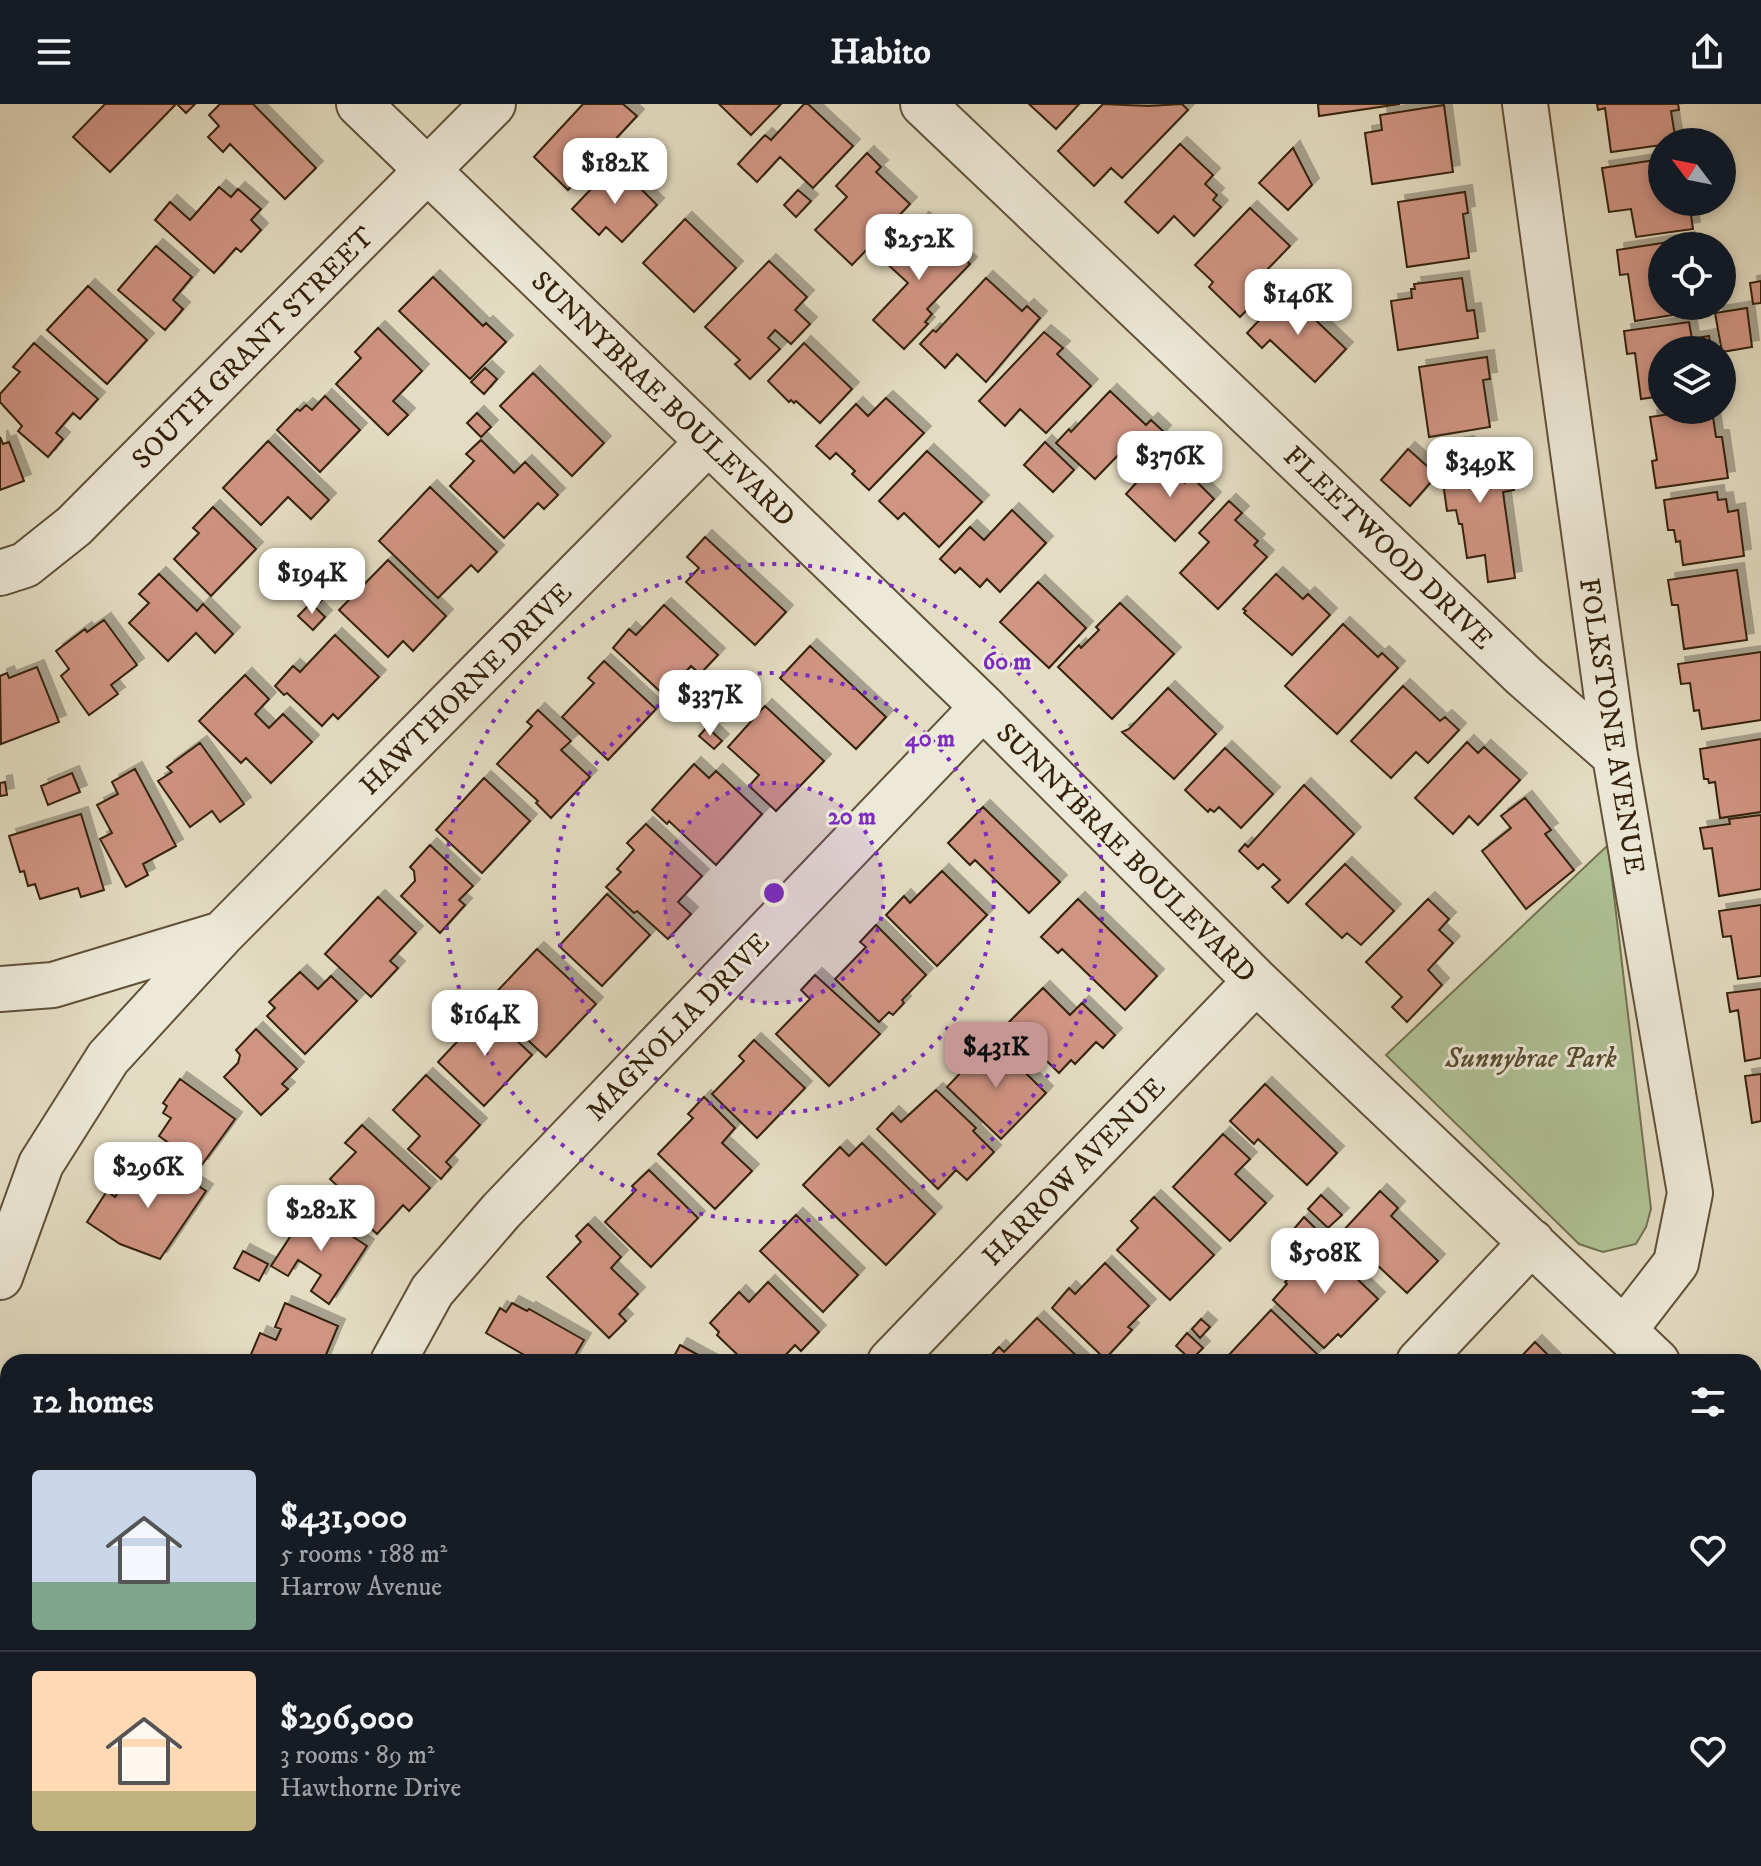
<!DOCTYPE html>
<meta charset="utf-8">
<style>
body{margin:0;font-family:"IM FELL DW Pica",serif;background:#242831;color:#f1f3f6;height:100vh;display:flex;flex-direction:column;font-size:30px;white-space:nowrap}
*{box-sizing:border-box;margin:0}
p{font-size:26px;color:#9ea1a6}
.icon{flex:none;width:44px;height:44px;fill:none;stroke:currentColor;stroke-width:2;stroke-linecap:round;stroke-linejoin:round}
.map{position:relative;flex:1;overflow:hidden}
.sheet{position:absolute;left:0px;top:1250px;width:1762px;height:512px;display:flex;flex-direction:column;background:#171b24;border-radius:24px 24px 0 0;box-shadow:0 4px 12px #0003}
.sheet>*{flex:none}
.needle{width:52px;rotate:302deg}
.tools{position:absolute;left:1648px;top:24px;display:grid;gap:16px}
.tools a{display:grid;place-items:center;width:88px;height:88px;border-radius:50%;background:#171b24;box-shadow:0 4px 12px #0003;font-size:40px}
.price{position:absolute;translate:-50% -68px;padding:0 18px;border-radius:16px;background:#fff;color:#222;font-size:26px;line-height:52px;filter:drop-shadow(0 2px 4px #0008)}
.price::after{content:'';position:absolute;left:50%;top:48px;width:24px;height:18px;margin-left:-12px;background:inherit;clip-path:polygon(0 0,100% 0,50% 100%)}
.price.current{background:#c59692;color:#111}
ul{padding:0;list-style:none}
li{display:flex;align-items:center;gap:24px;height:200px;padding:0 32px}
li+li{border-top:2px solid #363941}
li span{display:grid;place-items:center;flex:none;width:224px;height:160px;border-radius:8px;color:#555}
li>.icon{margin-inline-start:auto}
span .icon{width:96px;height:96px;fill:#fffc;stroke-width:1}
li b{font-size:34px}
h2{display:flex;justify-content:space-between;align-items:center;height:96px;padding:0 32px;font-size:34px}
header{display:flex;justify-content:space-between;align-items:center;height:104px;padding:0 32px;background:#171b24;font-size:36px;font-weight:700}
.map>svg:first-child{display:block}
</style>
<header><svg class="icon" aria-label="menu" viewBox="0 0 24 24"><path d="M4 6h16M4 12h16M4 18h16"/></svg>Habito<svg class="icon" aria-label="share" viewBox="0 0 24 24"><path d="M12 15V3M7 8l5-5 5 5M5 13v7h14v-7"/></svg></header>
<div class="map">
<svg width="1761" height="1762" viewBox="0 0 1761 1762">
<defs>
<filter id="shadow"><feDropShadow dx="7" dy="-7" stdDeviation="0" flood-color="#0004"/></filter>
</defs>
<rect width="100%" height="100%" fill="#e4ddc3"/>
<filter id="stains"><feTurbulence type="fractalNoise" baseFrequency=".0025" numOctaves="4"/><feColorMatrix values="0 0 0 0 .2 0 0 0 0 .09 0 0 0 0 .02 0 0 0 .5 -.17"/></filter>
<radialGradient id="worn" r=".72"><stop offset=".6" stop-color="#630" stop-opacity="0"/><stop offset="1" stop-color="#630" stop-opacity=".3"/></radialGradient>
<!-- green -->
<path fill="#b0c297" stroke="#727251" stroke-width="2" d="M1608 741 1651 1105 1646 1123 1636 1140 1603 1148 1579 1140 1386 951Z"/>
<!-- building -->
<path fill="#d09483" stroke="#34220b" stroke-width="2" filter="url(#shadow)" d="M105 0H176L110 68 73 33Z
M177 0H195L186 9Z
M220 0H253L316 64 285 95 230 40 223 48 208 33 219 22 209 11Z
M583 0H623L637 12 568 86 534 53Z
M719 0H781L751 31Z
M804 0H808L853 42 813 84 780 53 757 78 738 60 765 31 771 36Z
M1029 0H1079L1056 25Z
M1103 0 1148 2 1182 0 1188 6 1122 74 1111 64 1094 82 1058 47Z
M1318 0H1400L1319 12Z
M1597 0H1678L1679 6 1671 7 1676 38H1662V41L1611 48 1605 4 1598 6Z
M1444 1 1453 68 1372 80 1365 29 1382 26 1380 11Z
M1180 40 1213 71 1205 80 1217 91 1213 96 1221 103 1194 132 1174 112 1158 129 1125 98Z
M1293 44 1312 81 1288 106 1259 79Z
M867 49 881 63 876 68 910 100 852 161 815 126 847 93 836 82Z
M1662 55V98H1689L1693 125 1636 133 1631 105 1609 108 1602 64Z
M612 63 629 79 632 76 657 101 622 138 606 123 599 131 572 105Z
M219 83 231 93 238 85 261 105 251 116 261 126 241 148 236 144 214 169 155 116 170 98 190 116Z
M798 86 811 97 796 113 784 101Z
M1465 88 1468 109 1463 110 1469 154 1407 163 1398 98Z
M1250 104 1290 142 1261 172 1271 181 1240 213 1209 183 1213 178 1195 161Z
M685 115 736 164 694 208 643 159Z
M922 115 970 160 927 205 932 210 925 218 928 220 904 245 873 216 908 179 884 157Z
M1688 135 1689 142H1662V202H1697L1698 207 1635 217 1628 170 1620 171 1617 146Z
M156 142 192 173 173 196 183 205 165 226 118 186Z
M769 157 807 193 795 206 810 220 791 240 775 226 768 234 780 245 750 275 735 260 740 256 705 223Z
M433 173 483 222 486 219 506 238 470 275 399 207Z
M986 174 1022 207 1027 202 1040 214 986 278 957 250 945 264 920 240 933 226 936 228Z
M1462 174 1467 207 1474 206 1478 234 1398 246 1391 197 1412 194 1411 185H1415L1414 180Z
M1761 177V199L1753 200 1750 179Z
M88 182 147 236 107 280 47 226Z
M1286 188 1346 245 1315 278 1270 236 1262 244 1247 229Z
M1747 204 1752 243 1722 248 1715 209Z
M1689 218 1692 235 1709 232 1711 246H1662V292L1641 295 1635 249 1627 250 1624 227Z
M378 224 422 267 393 297 408 311 388 331 336 280 361 254 355 248Z
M1044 228 1063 244 1057 250 1091 282 1046 329 1020 305 1005 322 979 297Z
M34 239 98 295 80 315 73 309 56 329 63 335 48 353 18 327 22 322 0 298V290L20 268 13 263Z
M804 239 852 285 820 319 796 297 794 299 791 296 789 298 768 277Z
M1487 253 1490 275 1483 276 1490 323 1429 333 1419 263Z
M485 264 497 275 484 290 471 278Z
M533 269 604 339 572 372 500 302Z
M1110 287 1146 321 1151 316 1164 328 1130 365 1124 360 1127 355 1120 349 1095 375 1056 339 1069 325 1071 328Z
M325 292 360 326 320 368 277 326 297 305 300 307 306 301 312 306Z
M886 294 924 329 869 386 852 370 855 367 836 349 830 355 816 342 856 300 868 312Z
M1697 306H1712L1716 333H1722L1728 374 1656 384 1652 357 1657 356 1650 313Z
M477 309 491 323 481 333 467 319Z
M0 333 3 340 9 338 24 377 0 386Z
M481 336 514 369 525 358 558 391 544 405 538 399 504 434 450 382 474 357 466 350Z
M268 337 329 396 311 415 288 393 261 421 223 384Z
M1045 338 1074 366 1053 388 1024 361Z
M1467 339 1469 349 1491 346 1493 356 1509 354 1514 386 1503 388 1515 474 1488 478 1485 451 1467 454 1462 420H1459L1456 406 1447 407 1438 343Z
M1408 345 1437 371 1410 402 1381 376Z
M927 347 982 398 939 443 904 409 898 415 879 397Z
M1159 354 1185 379 1191 372 1214 395 1175 437 1126 390Z
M430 383 497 448 478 468 471 461 438 494 379 437Z
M1717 388 1718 396 1726 395 1728 408 1738 406 1744 452 1683 461 1680 437 1676 438 1674 426H1668L1664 396Z
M1229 397 1242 409 1235 416 1258 437 1254 441 1267 453 1218 505 1180 469 1209 438 1199 429Z
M213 403 256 445 211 492 174 455 199 429 193 424Z
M1012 406 1046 439 1000 488 987 475 980 483 960 464 955 469 940 455 970 423 984 436Z
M705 433 786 508 755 541 686 478 699 464 687 453Z
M388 456 446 512 413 547 403 537 388 553 339 506Z
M1737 466 1747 536 1684 545 1678 501H1672L1668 476Z
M159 470 197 507 203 500 233 530 215 549 196 529 168 557 129 519 149 499 139 490Z
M1276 470 1303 495 1308 490 1330 511 1292 551 1244 509 1246 507 1243 505Z
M316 472 331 486 320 498 305 484Z
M1038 478 1086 524 1049 564 1000 518Z
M311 499 325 513 313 526 298 512Z
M1120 499 1174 550 1112 615 1058 563 1079 541 1081 544 1099 526 1096 523Z
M664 501 718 551 700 570 691 562 664 591 613 544 629 525 636 531Z
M104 516 137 561 111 581 118 590 89 611 61 572 69 565 56 547 85 525 87 528Z
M1343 520 1378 553 1382 549 1398 564 1337 630 1285 582Z
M335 531 379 573 338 615 333 610 322 622 287 589 284 591 275 582 293 562 300 568Z
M810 542 886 613 856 645 780 574Z
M1761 548V616L1702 625 1699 606 1694 607 1690 579 1681 580 1678 560Z
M604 557 656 605 608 656 562 613 594 579 588 574Z
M37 563 59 618 1 640 0 572 7 569 9 574Z
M245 571 269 595 255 610 269 624 283 610 312 638 271 679 246 654 241 659 199 617Z
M1403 582 1440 617 1445 613 1459 626 1428 659 1416 648 1391 674 1351 637Z
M1168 584 1216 630 1174 675 1122 628 1129 625Z
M765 602 824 657 776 707 749 682 759 671 728 643Z
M538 606 571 637 561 646 590 673 551 714 536 699 538 697 497 660 532 622 527 618Z
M707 623 722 637 714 645 699 632Z
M1761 635V708L1720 714 1715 678 1709 679 1708 675H1704L1700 645Z
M1467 638 1478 649 1484 643 1520 676 1478 721 1469 712 1453 730 1415 694Z
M200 639 244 700 220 718 212 707 190 723 158 677 172 668 167 663Z
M1225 644 1273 690 1241 724 1219 703 1214 708 1210 705 1208 708 1185 686Z
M694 660 709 674 716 667 762 710 716 761 669 717 667 720 652 706Z
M135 665 176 742 143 760 148 771 126 783 100 735 112 729 97 701 118 690 112 678Z
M72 669 80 688 48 701 41 682Z
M484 674 530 717 482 769 436 726Z
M5 678 7 691 0 692V679Z
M1304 681 1354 730 1288 799 1272 783 1280 776 1263 760 1258 765 1239 747 1245 740 1248 743Z
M1525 694 1551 726 1545 730 1574 766 1526 805 1482 747 1511 724 1501 712Z
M983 703 1060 778 1029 809 975 756 970 761 948 739Z
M81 710 104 786 81 793 78 784 40 795 35 780 28 782 24 767 20 768 9 732Z
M1761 711V785L1719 792 1712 744 1704 745 1700 724 1730 720 1729 715Z
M646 720 702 772 678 798 691 810 668 835 637 807 634 809 606 783 621 768 617 765 634 746 627 739Z
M430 741 473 782 459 796 465 801 440 829 401 792 415 777 414 767 410 763Z
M1345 760 1394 807 1361 841 1347 829 1342 834 1306 800Z
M942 767 987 811 937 862 886 811 904 792 910 799Z
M607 790 650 831 602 882 559 842Z
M378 793 416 829 390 857 398 864 371 893 325 850Z
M1078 795 1157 872 1125 906 1062 845 1058 849 1041 833Z
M1428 795 1449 815 1439 826 1453 839 1428 866 1442 881 1407 918 1392 903 1402 893 1366 858Z
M1761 801V872L1738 875 1731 832 1723 833 1719 807Z
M876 821 926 871 902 896 904 899 893 911 889 908 879 918 835 875 866 843 860 838Z
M537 845 596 900 546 953 487 898Z
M300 868 318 885 331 872 357 897 305 950 267 912 275 904 269 898Z
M815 871 880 930 829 982 776 930 810 895 801 886Z
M1043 884 1070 911 1082 899 1115 931 1103 944 1096 938 1075 960 1071 956 1059 969 1008 919Z
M1761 885V954L1745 957 1738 906 1730 908 1727 889Z
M486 907 532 951 484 1002 438 958Z
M256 925 297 965 282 980 288 985 261 1011 224 973 238 959 240 951 236 946Z
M754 936 805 984 757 1034 712 990 744 957 739 952Z
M992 936 1046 989 1001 1035 947 983Z
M1761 970V1017L1752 1019 1745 972Z
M426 971 480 1021 446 1058 451 1063 441 1075 408 1045 420 1032 393 1006Z
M180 975 235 1015 201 1062 159 1032 171 1014 163 1009 167 1002 163 999Z
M1265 980 1337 1049 1307 1081 1258 1035 1254 1040 1230 1017Z
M936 986 976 1024 973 1027 994 1048 967 1076 956 1066 938 1085 877 1025 892 1009 901 1018Z
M704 993 735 1024 722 1039 752 1067 715 1105 658 1050 693 1014 688 1010Z
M362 1021 430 1084 409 1107 403 1101 377 1130 363 1117 356 1126 326 1109 343 1087 330 1075 356 1048 345 1039Z
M1223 1030 1250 1055 1235 1070 1266 1099 1230 1137 1173 1083Z
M862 1039 935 1110 886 1161 803 1081 840 1043 849 1052Z
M159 1056 206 1087 160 1155 120 1140 87 1118 107 1087 115 1093 136 1061 150 1070Z
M649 1066 698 1114 651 1163 605 1118 636 1086 632 1082Z
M1380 1087 1398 1104 1391 1112 1438 1157 1407 1189 1342 1128Z
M1321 1091 1342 1111 1328 1124 1308 1105Z
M1154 1093 1214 1151 1170 1196 1117 1146 1138 1124 1131 1117Z
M309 1104 367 1142 329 1200 311 1187 321 1171 298 1156 288 1172 271 1162Z
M796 1111 858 1171 823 1208 760 1147Z
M1304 1113 1322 1131 1311 1143 1293 1126Z
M588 1120 621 1153 611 1164 638 1190 619 1210 626 1217 609 1234 547 1173 581 1138 576 1132Z
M1325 1137 1356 1167 1352 1170 1378 1195 1341 1233 1338 1230 1324 1244 1273 1196 1287 1180 1285 1178Z
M243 1147 268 1160 259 1177 234 1164Z
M1105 1159 1149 1202 1128 1223 1132 1226 1105 1255 1052 1204 1069 1184 1075 1190Z
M768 1178 819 1228 801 1247 795 1241 779 1258H745L717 1231 719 1228 710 1219 739 1188 749 1198Z
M285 1199 338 1222 323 1258H256L249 1255 260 1229 276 1236 281 1225 275 1223Z
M512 1199 527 1207 529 1205 584 1236 571 1258H522L526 1252 486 1229 500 1204 506 1208Z
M1271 1206 1317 1250 1309 1258H1230L1226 1254Z
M1037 1214 1083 1258H985L999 1243 1004 1248Z
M1201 1215 1210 1223 1200 1234 1192 1225Z
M1187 1229 1203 1244 1191 1256 1176 1242Z
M1535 1238 1555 1258H1516Z
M680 1241 711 1258H671Z
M1761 1628V1671L1754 1672V1629Z
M129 1754H191L192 1758 214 1754 216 1762H130Z
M258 1754H364L365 1759 342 1762H259Z
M519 1754H558L559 1762H520Z
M578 1754H605L606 1761 580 1762Z
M648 1754H751V1760L650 1762Z
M971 1754H1019L1020 1762H951V1757Z
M1045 1754H1113L1114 1759 1100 1762H1038L1037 1755Z
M1122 1754H1191L1192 1762H1119Z
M1206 1754H1257L1258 1762H1207Z
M1292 1754H1360L1361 1762H1293Z
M1374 1754H1446L1429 1757 1430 1762H1375Z
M1455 1754H1537L1538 1762H1456Z"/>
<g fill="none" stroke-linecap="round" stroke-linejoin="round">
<defs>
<path id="minor" d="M359 0 983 603 1256 877 1657 1258
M923 0 1525 573 1615 652
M1525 0 1615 652 1690 1089 1676 1159 1625 1225
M0 469 25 461 74 422 493 0
M0 885 53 881 222 830 708 338
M0 1173 41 1060 108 954 221 831
M393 1258 432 1187 501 1107 983 603
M890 1258 1256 877
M1419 1258 1532 1138
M1754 1357 1761 1365
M0 1488 8 1534
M1754 1553 1761 1552
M46 1754 48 1762
M432 1754 433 1762
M822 1754 823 1762"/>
</defs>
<!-- minor casing -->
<use href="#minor" stroke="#605139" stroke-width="48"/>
<!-- minor -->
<use href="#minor" stroke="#ede9d8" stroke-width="44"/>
</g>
<!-- distance rings -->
<circle cx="774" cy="789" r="110" fill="#7b2cbf" fill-opacity=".12"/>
<g fill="none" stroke="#7b2cbf" stroke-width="4" stroke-dasharray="4 8">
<circle cx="774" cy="789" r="110"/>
<circle cx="774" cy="789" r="220"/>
<circle cx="774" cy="789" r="329"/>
</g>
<g text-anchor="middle" stroke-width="6" stroke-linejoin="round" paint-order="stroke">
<!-- street labels -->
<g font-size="28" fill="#34220b" stroke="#ede9d8">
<text transform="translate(252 243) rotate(-45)" y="10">SOUTH GRANT STREET</text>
<text transform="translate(664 294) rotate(44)" y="10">SUNNYBRAE BOULEVARD</text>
<text transform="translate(1389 443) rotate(44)" y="10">FLEETWOOD DRIVE</text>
<text transform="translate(465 584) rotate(-45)" y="10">HAWTHORNE DRIVE</text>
<text transform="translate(1613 622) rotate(81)" y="10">FOLKSTONE AVENUE</text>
<text transform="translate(1127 748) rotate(45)" y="10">SUNNYBRAE BOULEVARD</text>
<text transform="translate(677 922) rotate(-46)" y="10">MAGNOLIA DRIVE</text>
<text transform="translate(1073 1067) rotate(-46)" y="10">HARROW AVENUE</text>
</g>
<!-- park labels -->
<g font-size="28" font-style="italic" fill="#534a2e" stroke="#ede9d8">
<text x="1531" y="963">Sunnybrae Park</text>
</g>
</g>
<circle cx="774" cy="789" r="12" fill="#7b2cbf" stroke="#ede9d8" stroke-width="4"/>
<g font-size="24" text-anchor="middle" font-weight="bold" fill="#7b2cbf" stroke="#ede9d8" stroke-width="6" stroke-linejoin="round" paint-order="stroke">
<text x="1007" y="565">60 m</text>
<text x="930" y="642">40 m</text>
<text x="852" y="720">20 m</text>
</g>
<rect width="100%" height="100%" filter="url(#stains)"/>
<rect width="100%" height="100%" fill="url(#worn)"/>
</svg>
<div class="tools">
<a><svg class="needle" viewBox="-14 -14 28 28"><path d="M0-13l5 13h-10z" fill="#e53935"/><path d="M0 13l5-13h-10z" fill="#9ea1a6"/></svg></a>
<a><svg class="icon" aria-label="locate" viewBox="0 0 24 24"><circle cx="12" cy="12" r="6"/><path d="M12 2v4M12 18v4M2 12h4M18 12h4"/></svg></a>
<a><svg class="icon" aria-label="layers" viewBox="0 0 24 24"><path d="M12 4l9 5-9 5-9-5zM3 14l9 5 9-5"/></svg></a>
</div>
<b class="price" style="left:615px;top:102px">$182K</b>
<b class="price" style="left:919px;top:178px">$252K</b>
<b class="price" style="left:1298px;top:233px">$146K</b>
<b class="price" style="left:1170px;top:395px">$376K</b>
<b class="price" style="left:1480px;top:401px">$349K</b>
<b class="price" style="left:312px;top:512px">$194K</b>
<b class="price" style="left:710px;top:634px">$337K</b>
<b class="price" style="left:485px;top:954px">$164K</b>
<b class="price current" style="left:996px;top:986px">$431K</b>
<b class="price" style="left:148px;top:1106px">$296K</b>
<b class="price" style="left:321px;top:1149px">$282K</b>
<b class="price" style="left:1325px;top:1192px">$508K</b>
<section class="sheet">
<h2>12 homes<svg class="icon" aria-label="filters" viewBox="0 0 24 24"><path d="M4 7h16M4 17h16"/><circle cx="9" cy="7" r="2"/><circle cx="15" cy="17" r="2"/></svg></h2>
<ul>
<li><span style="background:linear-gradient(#c9d6e8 70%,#7fa58c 0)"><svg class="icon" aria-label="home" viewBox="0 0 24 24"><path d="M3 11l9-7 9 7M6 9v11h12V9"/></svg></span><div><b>$431,000</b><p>5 rooms · 188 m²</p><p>Harrow Avenue</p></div><svg class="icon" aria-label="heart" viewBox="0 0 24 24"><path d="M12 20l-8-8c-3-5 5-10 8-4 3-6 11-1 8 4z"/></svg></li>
<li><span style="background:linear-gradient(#ffd9b3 75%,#c2b280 0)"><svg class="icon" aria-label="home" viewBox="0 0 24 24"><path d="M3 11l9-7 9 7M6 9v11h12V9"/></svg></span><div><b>$296,000</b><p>3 rooms · 89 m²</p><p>Hawthorne Drive</p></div><svg class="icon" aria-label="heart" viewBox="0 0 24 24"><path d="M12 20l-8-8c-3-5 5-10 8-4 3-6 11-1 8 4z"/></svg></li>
</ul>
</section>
</div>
